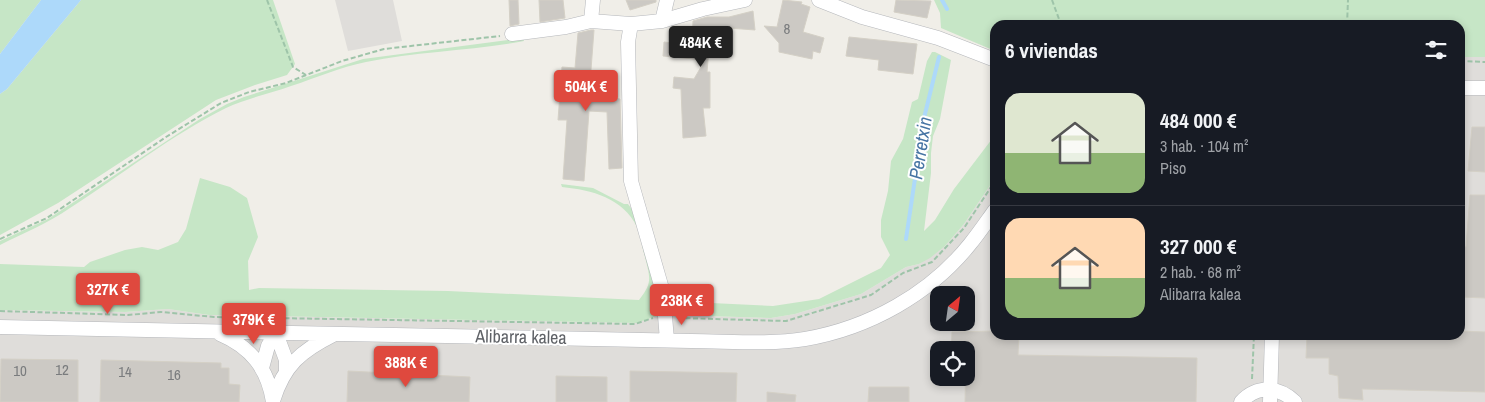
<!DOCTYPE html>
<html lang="es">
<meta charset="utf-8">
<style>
body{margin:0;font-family:"Archivo Narrow",sans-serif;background:#242831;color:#f1f3f6;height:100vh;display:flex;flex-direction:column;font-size:19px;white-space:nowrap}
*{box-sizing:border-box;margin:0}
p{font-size:16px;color:#9ea1a6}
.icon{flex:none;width:28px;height:28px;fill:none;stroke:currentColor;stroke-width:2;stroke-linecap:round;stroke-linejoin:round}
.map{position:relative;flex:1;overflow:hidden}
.side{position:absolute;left:990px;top:20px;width:475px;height:320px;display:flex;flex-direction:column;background:#171b24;border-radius:15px;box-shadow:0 2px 8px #0003}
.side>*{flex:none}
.needle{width:32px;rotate:29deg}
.tools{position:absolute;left:930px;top:286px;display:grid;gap:10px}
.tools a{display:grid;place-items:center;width:45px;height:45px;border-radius:10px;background:#171b24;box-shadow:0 2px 8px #0003;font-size:25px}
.price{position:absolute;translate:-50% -42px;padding:0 11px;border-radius:5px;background:#df493e;color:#fff;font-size:16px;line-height:32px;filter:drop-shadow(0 1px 2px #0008)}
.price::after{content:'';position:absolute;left:50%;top:30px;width:15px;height:11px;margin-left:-8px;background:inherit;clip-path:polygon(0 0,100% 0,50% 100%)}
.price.on{background:#222;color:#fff}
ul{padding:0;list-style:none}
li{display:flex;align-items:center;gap:15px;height:125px;padding:0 15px}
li+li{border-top:1px solid #363941}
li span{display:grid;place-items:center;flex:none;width:140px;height:100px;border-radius:15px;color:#555}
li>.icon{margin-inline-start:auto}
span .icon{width:60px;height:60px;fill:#fffc;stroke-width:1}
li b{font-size:21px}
h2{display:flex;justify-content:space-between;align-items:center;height:60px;padding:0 15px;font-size:21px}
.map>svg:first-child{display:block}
</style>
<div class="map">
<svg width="1485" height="402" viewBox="0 0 1485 402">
<rect width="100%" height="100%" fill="#f0eee8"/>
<!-- industrial -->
<path fill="#dfddda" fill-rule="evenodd" d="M335 0H393L402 41 348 51Z
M1460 57H1485V402H0V310L125 312 168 309 209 315 636 323 660 315 771 318 795 314 861 294 906 267 919 264 945 246 964 224 995 178V335H1460ZM939 295H966V322H939ZM939 350H966V378H939Z"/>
<!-- green -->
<path fill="#c6e6c6" d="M0 0H41L0 54Z
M81 0H273L295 64 287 75 255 85 216 100 58 203 0 235V94L7 89Z
M934 0H1485V57H1460V25H1295L1289 22 1255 25H995V51L941 28 940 13Z
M523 38 524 41C472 51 418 51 366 62 340 67 316 78 291 86 269 94 247 98 226 108 171 135 122 175 70 208 48 223 24 233 0 245V241L48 219 200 119 227 104 244 97 363 59Z
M932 52H935L951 60 940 119 933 136 931 153V173L924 231 935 220 954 189 995 135V178L964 224 945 246 930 258 919 264 906 267 861 294 795 314 771 318 672 315 669 301 773 306 819 299 881 268 890 255 881 237V220L888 191 891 161 903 139 912 102 918 99 927 61Z
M200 178 230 187 247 198 258 237 248 261 249 290 259 288 448 291 639 300C653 282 650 278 645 257 642 247 641 236 637 227 623 198 592 190 562 187L561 184 593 188 624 204H628C648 227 655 284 660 315L636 323 209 315 168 309 125 312 0 310V264L84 267 90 262 125 250 142 247 158 250 178 242 186 229Z"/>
<!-- water -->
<path fill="#add9fa" d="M41 0H81L7 89 0 94V54Z"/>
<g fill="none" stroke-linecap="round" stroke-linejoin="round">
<!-- stream -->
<path stroke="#add9fa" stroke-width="4" d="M942 0 947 9
M906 239 924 118 939 57"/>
</g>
<!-- building -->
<path fill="#ccc9c4" stroke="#d4d0c6" d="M509 0H518L519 24 510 26Z
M539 0H563L565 18 540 22Z
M626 0H656V2L630 10Z
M783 0 802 2 801 4 810 7 803 32 824 38 820 53 813 51 812 59 779 52V43L764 26 777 27Z
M896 0 931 1 927 18 894 12Z
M753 11 755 30 729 28V33L715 32 714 48H709L707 72H710V108H703L706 136 683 138 681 89 673 88 674 77 694 79 705 60 663 56 664 42 692 45 693 21 707 17H729Z
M591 30H594L589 96 620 99 622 168 609 169 607 112 589 111 584 181 563 179 567 120H558L562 67 575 68 578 33Z
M849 37 917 44 913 74 878 70 879 60 846 56Z
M1472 127H1485V172L1468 171Z
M1470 195H1485V298L1460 297V246L1466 247Z
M995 331V335H1019L1018 355 1197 358 1196 402H965L966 350H951L952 332Z
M1460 331 1485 332V392L1362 389 1363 400 1339 398 1338 376 1329 374V358H1306L1307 335H1460Z
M1 359 78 360V402H0Z
M101 360 221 363V368H229V384L240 385 239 402H100Z
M348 371 470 377 469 402H347Z
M630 371 737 373 736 402H630Z
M556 376 607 377V402H556Z
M869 387H909V402H868Z
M767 392 796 395 795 402H767Z"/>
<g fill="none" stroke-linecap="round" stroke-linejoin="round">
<defs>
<path id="minor" d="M819 0 862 17 938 38 995 60
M591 21 593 0
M662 21 667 0
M631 24 628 42 631 181 663 292 667 340
M512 34 566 27 591 21 631 24 662 21 703 9 745 0
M1460 88H1485
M0 327 691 341C728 341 768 345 805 339 869 328 930 294 970 244 979 233 987 221 995 210
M276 333 286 360V371
M220 334C251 347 268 369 273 402
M262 368 268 346 276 333
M273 401C284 365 301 351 333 335
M1241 402C1257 385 1279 386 1295 402
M1270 402 1272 335"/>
</defs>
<!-- minor casing -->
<use href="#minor" stroke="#b5b7bb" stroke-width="15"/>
<!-- path -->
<path stroke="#9ec4a9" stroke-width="2" stroke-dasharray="5 2.5" stroke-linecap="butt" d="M267 0 293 67 306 75
M1052 0 1059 19V25
M1347 25 1348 0
M1460 61 1485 62
M0 239 47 218 166 137 221 103 249 92 286 83 342 61 384 49 500 36
M0 311 128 315 161 312 214 317 635 324 653 318
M678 318 786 321 871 295 903 273 932 262 964 228 995 181
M1252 379 1254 335"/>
<!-- minor -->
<use href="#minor" stroke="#fff" stroke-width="14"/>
</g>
<g text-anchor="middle" stroke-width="4" stroke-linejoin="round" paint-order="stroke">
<!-- number labels -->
<g font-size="15" fill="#7a7c7e">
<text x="787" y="34">8</text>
<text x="62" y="375">12</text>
<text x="20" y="376">10</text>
<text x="125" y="377">14</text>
<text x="174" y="380">16</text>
</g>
<!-- street labels -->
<g font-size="18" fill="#5f6267" stroke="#fff">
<text transform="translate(521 337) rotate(1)" y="6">Alibarra kalea</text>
</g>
<!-- water labels -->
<g font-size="19" font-style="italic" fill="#4775a4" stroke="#fff">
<text transform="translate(920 148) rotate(-81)" y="7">Perretxin</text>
</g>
</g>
</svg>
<div class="tools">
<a><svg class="needle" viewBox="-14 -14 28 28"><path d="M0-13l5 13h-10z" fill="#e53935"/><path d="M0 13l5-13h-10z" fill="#9ea1a6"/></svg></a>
<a><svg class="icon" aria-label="locate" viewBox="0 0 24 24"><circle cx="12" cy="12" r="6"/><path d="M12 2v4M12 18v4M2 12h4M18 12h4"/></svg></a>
</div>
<b class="price on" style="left:701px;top:68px">484K €</b>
<b class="price" style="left:586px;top:112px">504K €</b>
<b class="price" style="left:108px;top:315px">327K €</b>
<b class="price" style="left:682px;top:326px">238K €</b>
<b class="price" style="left:254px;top:345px">379K €</b>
<b class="price" style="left:406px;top:388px">388K €</b>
<section class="side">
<h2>6 viviendas<svg class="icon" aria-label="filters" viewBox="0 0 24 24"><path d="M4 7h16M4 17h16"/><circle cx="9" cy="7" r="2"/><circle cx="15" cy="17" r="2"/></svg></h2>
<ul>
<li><span style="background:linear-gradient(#dfe7d0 60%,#8fb573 0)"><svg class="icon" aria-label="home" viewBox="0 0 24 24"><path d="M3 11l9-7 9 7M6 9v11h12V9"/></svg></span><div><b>484 000 €</b><p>3 hab. · 104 m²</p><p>Piso</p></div></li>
<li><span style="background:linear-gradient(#ffd9b3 60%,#8fb573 0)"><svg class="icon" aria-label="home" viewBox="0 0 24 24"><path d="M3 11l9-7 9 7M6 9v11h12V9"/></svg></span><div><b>327 000 €</b><p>2 hab. · 68 m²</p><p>Alibarra kalea</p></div></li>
</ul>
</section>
</div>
